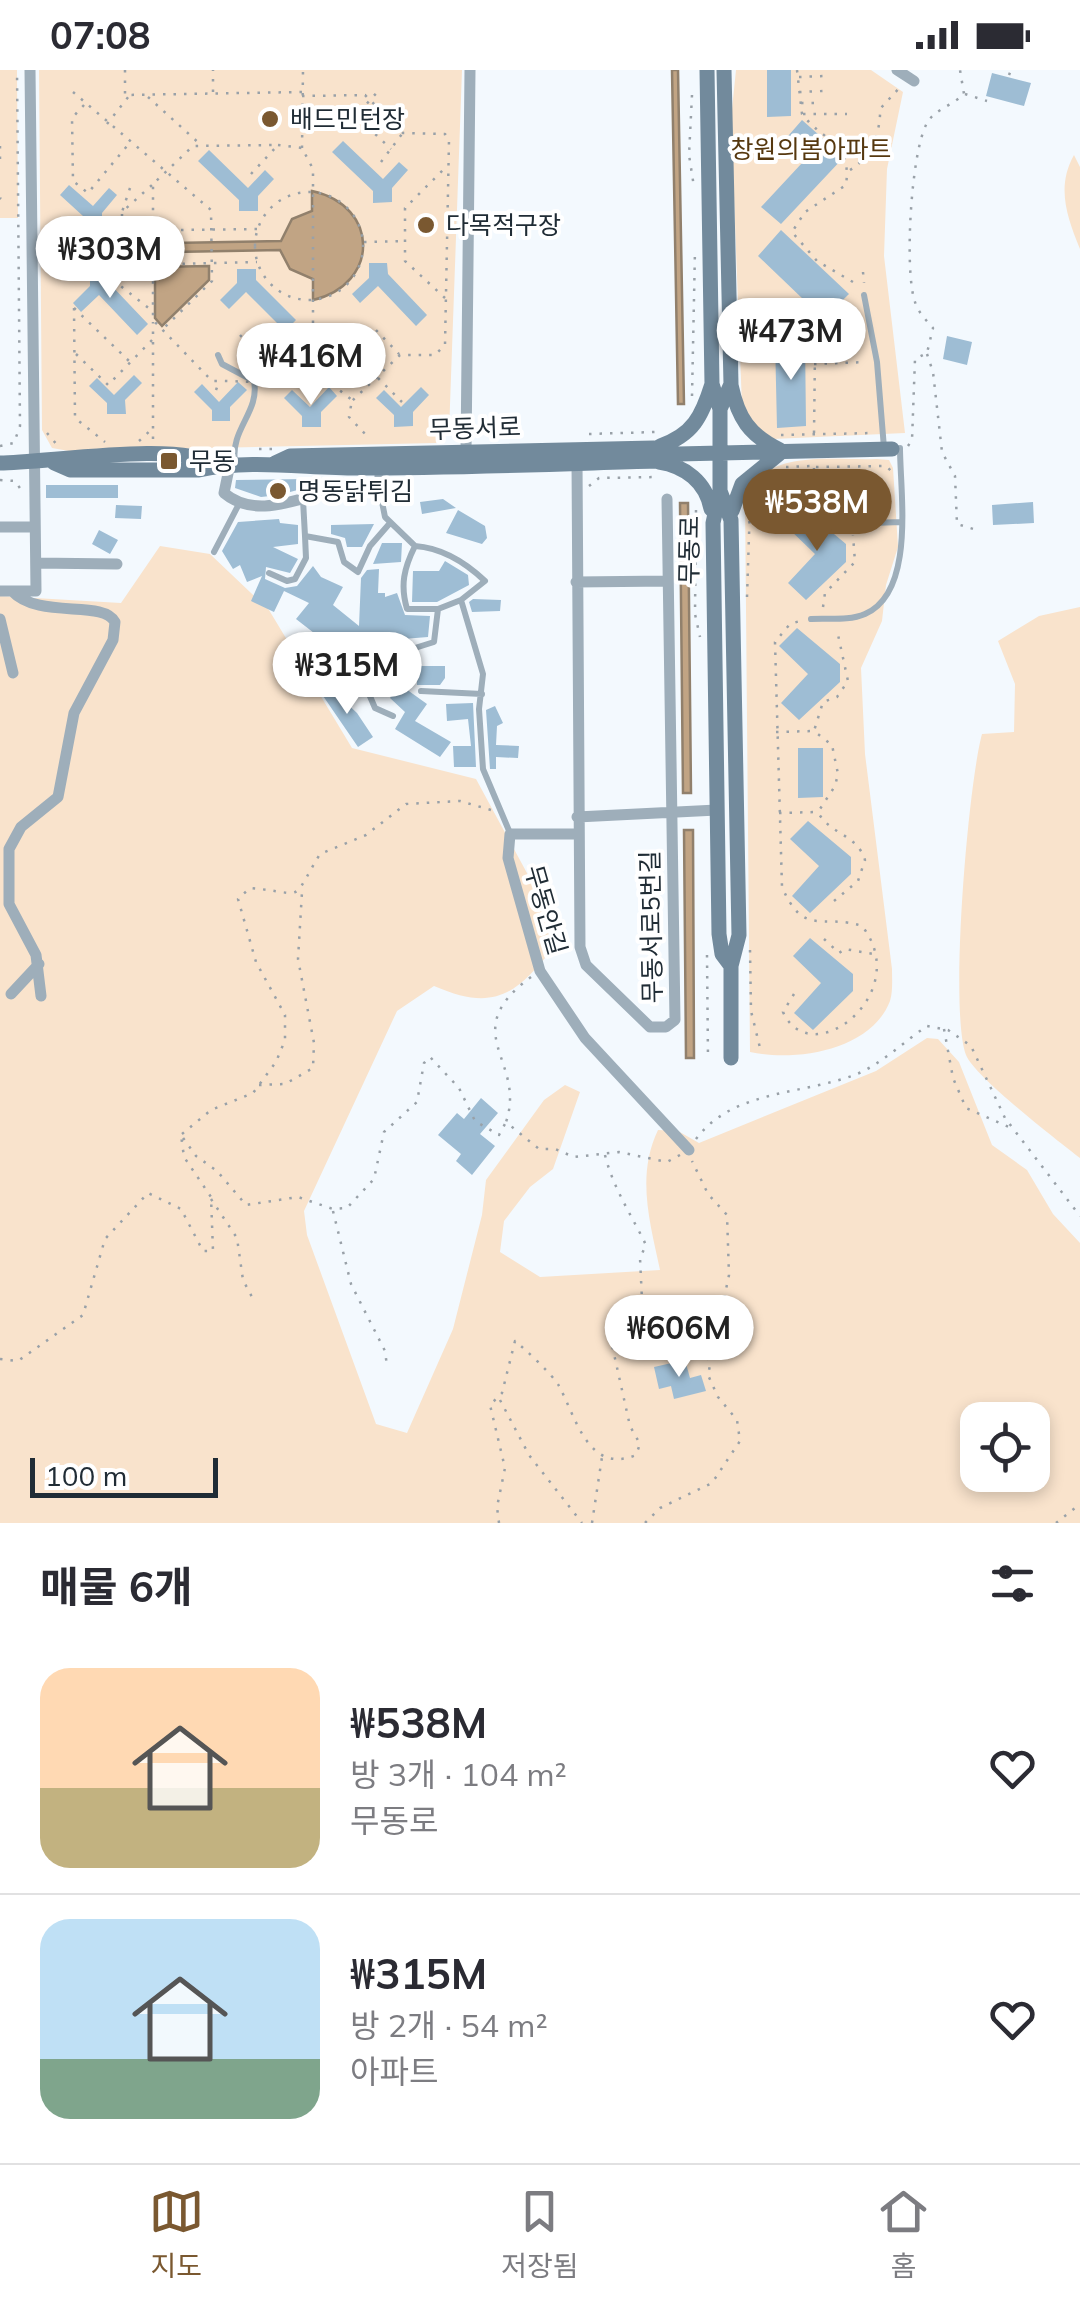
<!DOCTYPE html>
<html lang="ko">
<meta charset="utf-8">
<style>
body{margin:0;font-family:Mulish,"Noto Sans KR",sans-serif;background:#f2f2f3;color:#2b2b33;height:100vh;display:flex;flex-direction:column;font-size:38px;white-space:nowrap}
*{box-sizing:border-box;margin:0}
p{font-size:32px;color:#7c7c81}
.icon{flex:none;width:55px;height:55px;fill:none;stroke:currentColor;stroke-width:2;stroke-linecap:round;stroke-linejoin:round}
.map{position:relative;height:1453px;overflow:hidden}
.side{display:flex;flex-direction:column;background:#fff;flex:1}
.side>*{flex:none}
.controls{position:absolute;left:960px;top:1332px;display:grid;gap:20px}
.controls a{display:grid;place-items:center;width:90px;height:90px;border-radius:20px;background:#fff;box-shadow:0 5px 15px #0003;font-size:50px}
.scale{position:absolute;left:30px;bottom:25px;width:188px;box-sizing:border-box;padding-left:10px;border:5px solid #202c35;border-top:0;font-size:28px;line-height:35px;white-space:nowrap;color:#202c35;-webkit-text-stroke:8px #fff;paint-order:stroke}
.price{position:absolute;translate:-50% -85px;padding:0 22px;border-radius:35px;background:#fff;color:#222;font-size:32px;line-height:65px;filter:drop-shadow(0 2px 5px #0008)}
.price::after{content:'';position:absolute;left:50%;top:60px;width:30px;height:22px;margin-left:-15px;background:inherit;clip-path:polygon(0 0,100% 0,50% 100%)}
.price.selected{background:#7a5830;color:#fff}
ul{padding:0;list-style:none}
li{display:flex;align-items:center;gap:30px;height:250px;padding:0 40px}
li+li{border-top:2px solid #e1e1e2}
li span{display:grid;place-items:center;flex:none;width:280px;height:200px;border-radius:30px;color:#555}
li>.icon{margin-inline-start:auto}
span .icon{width:120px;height:120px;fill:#fffc;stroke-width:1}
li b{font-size:42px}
h2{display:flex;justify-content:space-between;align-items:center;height:120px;padding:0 40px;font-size:42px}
.status{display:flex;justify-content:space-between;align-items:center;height:70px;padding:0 50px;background:#fff;direction:ltr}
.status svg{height:28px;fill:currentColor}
.menu{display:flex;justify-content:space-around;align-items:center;height:140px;border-top:2px solid #e1e1e2;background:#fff;font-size:28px;color:#7c7c81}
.menu a{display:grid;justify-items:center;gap:5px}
.menu .selected{color:#7a5830}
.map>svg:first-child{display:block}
</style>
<div class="status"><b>07:08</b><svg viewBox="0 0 49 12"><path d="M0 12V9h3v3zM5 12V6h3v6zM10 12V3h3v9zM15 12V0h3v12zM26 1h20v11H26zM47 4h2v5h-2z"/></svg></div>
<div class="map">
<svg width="1080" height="1453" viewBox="0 0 1080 1453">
<rect width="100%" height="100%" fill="#f3f9fe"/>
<!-- green -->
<path fill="#f9e3cc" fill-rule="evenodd" d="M0 0H17L18 148H0Z
M39 0H462L449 363 437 373 69 381 52 378 42 360Z
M736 0H871L903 22 887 99 884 186 905 363 773 369 752 356 742 336 731 49Z
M1074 85 1080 97V179C1067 147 1056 117 1074 85Z
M877 389 889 390 893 398 898 477 886 515 882 551 861 598 865 684 892 899C892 908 893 922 890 931 871 981 794 992 750 982L745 428C765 378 831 391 877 389Z
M160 476 210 484 269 540 352 678 476 709 534 816 553 878C515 927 492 941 434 916L397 941 304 1141 307 1165 376 1354 407 1363 453 1259 482 1145 486 1110 544 1030 565 1015 580 1022 553 1099 530 1117 504 1151 500 1182 540 1207 660 1200C650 1152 636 1106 658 1060L678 1061 699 1073 876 1001 927 968 938 969 959 992 992 1075 1027 1100 1053 1144 1080 1173V1453H0V526L121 533ZM978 1350H1032V1405H978Z
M1080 537V1088C1058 1071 974 1006 966 985 949 940 968 716 982 664L1014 662 1015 614 998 571 1039 546Z"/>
<!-- water -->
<path fill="#c1a484" stroke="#91806c" stroke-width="2.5" d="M672 0H678L684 334H678Z
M312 121C380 136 380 214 313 230V209L290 199 280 180 116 183 108 188 99 181 106 170 116 174 281 171 292 149 312 141Z
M209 196V210L162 256 155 248V197Z
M680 433H688L691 723H683Z
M684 760H693L694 988H686Z"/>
<!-- building -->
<path fill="#9ebdd4" d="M767 0H791V46L767 47Z
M992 3 1031 13 1024 36 986 26Z
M802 50 844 87 781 154 761 137 802 93 782 73Z
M343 71 383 109 399 92 408 100 392 118V132L373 133V121L332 82Z
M209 80 248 118 265 100 274 109 258 126V141H239V130L198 91Z
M69 115 93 136 109 118 117 125 102 143V157L83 158V146L60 125Z
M781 160 849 224 806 266 787 248 804 230 758 186Z
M369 193H387L388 204 427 245 416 256 378 216 360 233 352 224 369 208Z
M237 199H256V210L296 250 285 261 246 222 229 239 220 230 237 213Z
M90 202H108L109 213 148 254 137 265 99 225 81 242 73 233 90 216Z
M947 266 972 272 967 295 943 289Z
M805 268 806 356 777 358 775 269Z
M134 305 142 313 125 330 126 344H107V333L89 316 97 308 114 325Z
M238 312 247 320 230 337V351H212V340L194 322 202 314 219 332Z
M329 317 337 326 321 342V357H302V346L284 328 292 320 310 337Z
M421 317 429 325 413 342V356L394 357V345L376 328 384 320 401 337Z
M305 409V418L279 425 261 427 235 418 236 410Z
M46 415H118V428H46Z
M443 429 456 438 422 444 420 432Z
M1033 432 1034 453 993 455 992 435Z
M116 435 142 436 141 449 115 448Z
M804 439 846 474V492L806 530 788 513 815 484 787 457Z
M458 440 485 456 487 468 482 474 446 463Z
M279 449 280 453 298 455V474L273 477 298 489 290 503 266 497 265 509 285 518 297 516 313 496 321 507 343 517 333 535 359 556 361 508 367 500 379 499 378 523H385V527L397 523 405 545 430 546 428 567 403 569 405 574 358 599 350 608 320 586 326 578 323 570 296 549 309 533 284 521 274 542 251 531 262 506 247 512 240 495 233 499 222 481 238 452Z
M374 454 362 477H347L345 468 331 464V455Z
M99 460 118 470 110 484 92 474Z
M382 473H402L401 492 373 494Z
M445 491 468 505 469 515 437 532H412L413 501H439Z
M473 529 501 530 500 541 472 542 469 532Z
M797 558 840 594V612L799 650 781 633 808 604 779 576Z
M417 596H445V608L440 615H417Z
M399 614 427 634 415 651 451 672 440 687 395 659 405 642 390 628Z
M327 615 357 643 373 667 358 677 319 620Z
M473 633 476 697H454L453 676H471L468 649 447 651 446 634Z
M495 636 503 653 497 656 496 675 519 676 518 688 496 687V699H490L486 640Z
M798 678H823V727L798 728Z
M808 751 851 787V804L810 843 792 826 819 796 790 769Z
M810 868 853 904V921L813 960 794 943 821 913 793 886Z
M481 1028 498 1043 480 1064 495 1076 472 1105 456 1091 461 1084 438 1065 457 1043 464 1049Z
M685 1290 690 1308 701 1305 706 1321 674 1329 671 1316 659 1319 654 1297Z"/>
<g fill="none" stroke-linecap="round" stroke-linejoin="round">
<!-- path -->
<path stroke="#99a1a8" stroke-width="2.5" stroke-dasharray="2.5 8" stroke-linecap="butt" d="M125 0V25L302 22
M797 0 802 44C824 73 852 71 846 115L805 142 792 162 817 191 858 215
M1009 5 1011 0
M799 7 825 6
M73 22 211 140 212 211 163 259
M213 22V0
M799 22 823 21
M965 24 987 31
M692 25 689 85 694 117
M302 26 365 25 403 63 445 64 449 70 445 275 435 285H400L352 331
M148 27 201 75
M801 33H818
M84 35 72 48 73 111 88 123 127 76
M803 44H847
M386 48 374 63 391 79
M107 54 129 26
M379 56 362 39 381 18
M278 75 302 78 313 99V273C296 323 257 310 212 311L153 250V114L193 76Z
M0 76V94
M302 78 303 0
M381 92 402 64
M850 100C870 88 881 63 880 39L902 15
M251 104 277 76
M130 118 122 142 152 115
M255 176a54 54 0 1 1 108 0a54 54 0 1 1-108 0Z
M0 128 1 129
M122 144V160
M257 159 95 161 96 196 257 192
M364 172 405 171
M122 196V213
M863 202 864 213
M113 210 151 240
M445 228 405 191V138L447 96
M74 238 75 348 105 372
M74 238 129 291
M376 260 399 284
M240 265 257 283 258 304
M76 284 108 315 152 270
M927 284 933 302 942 382 955 406 957 454 980 461
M814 294 866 292
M307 295 352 330 349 347 367 366
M378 308 402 332
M216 320 219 312
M692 326 695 180
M47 363 58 376
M814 363 815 282 826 260 856 239
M589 364 656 362
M781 365 873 363
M153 369V252
M139 371 152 359
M0 376 14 373 20 356 17 0
M908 376 912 370 915 289 927 283 933 258C926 250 918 242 915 232 904 201 911 81 927 53 934 40 953 35 964 24L960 0
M259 379H272
M786 397 812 396
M816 397 886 396 891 401
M814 398V435L831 448
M0 410 15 411 22 421
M589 416 599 408 658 407
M696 440 695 544 700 567
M747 527 750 435
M823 537 825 523 855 492 853 465
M776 662 813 661
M779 743 816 742
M834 831 858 811 865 790C857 764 829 764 818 742L835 716 838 704 832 675 814 661 823 632 837 627 848 611 837 560
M824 869 839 883 845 879 873 884
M750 880 751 941 761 982
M707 885 708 989
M531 907C455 963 527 990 506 1052L539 1079H555L574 1087 619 1082 667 1092 680 1085
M794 924 783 942C811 1004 915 923 862 856 822 843 804 868 782 817L775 572 790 554 800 551
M944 959 953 1008 966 1038 1011 1058
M259 1015 285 1014 313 998 314 973 298 889 302 822
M182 1064 211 1040 253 1023 276 992 285 970V945L256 892 238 829 250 818C308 823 289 835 320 784L366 765 406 734 460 731 491 740
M696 1069C733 1019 804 1025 857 1004 881 994 905 971 927 956L948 960 971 976 1005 1048 1080 1146
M605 1085C613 1118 632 1146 646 1175L640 1188 642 1230 671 1282 708 1289
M211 1129 237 1168 243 1210 252 1227
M333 1141 351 1214 385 1281 387 1296
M0 1289 18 1291 83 1245 105 1169 148 1123 181 1139 203 1181H213L211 1127 184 1087 181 1065 196 1086 217 1101 246 1135 298 1127 333 1139 347 1138 374 1109 384 1062 417 1032 424 993 430 987 459 1018 475 1051 499 1065 506 1052
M500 1330 529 1385 582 1453
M499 1453 497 1437 505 1398 490 1335 502 1323 515 1271C525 1279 554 1306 559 1316 576 1347 588 1405 636 1385L640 1374 630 1356 610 1266H634L671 1282
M592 1453 602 1387
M645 1453 660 1438 712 1413 740 1371 737 1350 718 1327 708 1305 729 1205 727 1145 708 1124 692 1091
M1056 1453 1080 1434"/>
<!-- service -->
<path stroke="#9eaeba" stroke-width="6" d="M33 178 73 177
M864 225 877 292 884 378
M218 285 222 294 254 311C260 342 230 359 235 392
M380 422 385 447 415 476
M303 430 305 466 338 472 344 492 358 502 370 476 390 453
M841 454 901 452
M214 482 240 432
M269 503 287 511 295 509 306 488 305 466
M461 530 438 539H407C400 515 404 498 415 476 443 478 465 492 485 511L461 530 483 604 479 639 483 699 510 763
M811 549C829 548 849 551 865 544 916 522 900 422 900 378
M421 621 482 624
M393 646 375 638 366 617 399 583 434 572 438 539"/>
<!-- minor -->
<path stroke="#9eaeba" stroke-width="11" d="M897 0 914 11
M466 384 470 0
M577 390 580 877 586 895 650 957H666L675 950 667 429
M230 394 224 423C270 461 331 402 380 422V398
M0 457H35
M36 493 117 494
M576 512 668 511
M0 521H36L30 0
M12 521C39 550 103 529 115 552L113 570 74 643 58 727 21 757 9 779V834L36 885 41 926
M0 549 13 603
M577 747 717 740
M577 764H510L508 788 540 901 585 968 689 1080
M11 924 39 894"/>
<!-- secondary -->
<path stroke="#728a9c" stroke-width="15" d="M707 0 712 314 720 339V421L713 453 719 864 722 884 731 896
M731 315C738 348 749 365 780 380
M720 339 731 314 724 0
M660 376C693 365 702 346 712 314
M659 392C685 396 706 412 711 439
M0 393C45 393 180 371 214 394
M54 393 70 400H199C251 389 303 398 357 398 456 398 555 394 655 391L678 384 892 379
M275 393 290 386 654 378 678 384
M720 421 731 450 739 865 731 896V988
M732 441 742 414 779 384"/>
</g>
<!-- markers -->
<g fill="#7a5830" stroke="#fff" stroke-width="4">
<circle cx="270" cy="49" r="10"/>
<circle cx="426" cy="155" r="10"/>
<rect x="159" y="381" width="20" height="20" rx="5"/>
<circle cx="278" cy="421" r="10"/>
</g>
<g text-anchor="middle" stroke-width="8" stroke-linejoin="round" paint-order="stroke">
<!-- poi labels -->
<g font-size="25" fill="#202c35" stroke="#fff" text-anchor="start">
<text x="290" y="58">배드민턴장</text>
<text x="446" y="164">다목적구장</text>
<text x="189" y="400">무동</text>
<text x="298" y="430">명동닭튀김</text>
</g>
<!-- park labels -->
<g font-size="25" fill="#56380f" stroke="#fff">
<text x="811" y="88">창원의봄아파트</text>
</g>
<!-- street labels -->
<g font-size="25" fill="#202c35" stroke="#fff">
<text transform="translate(475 358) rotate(-2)" y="9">무동서로</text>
<text transform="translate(689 480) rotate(-89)" y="9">무동로</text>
<text transform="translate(546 840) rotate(74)" y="9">무동안길</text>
<text transform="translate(651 857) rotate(-91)" y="9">무동서로5번길</text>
</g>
</g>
</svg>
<div class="controls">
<a><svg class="icon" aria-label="locate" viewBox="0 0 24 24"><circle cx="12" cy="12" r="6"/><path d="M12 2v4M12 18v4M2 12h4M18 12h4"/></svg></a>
</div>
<div class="scale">100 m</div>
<b class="price" style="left:110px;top:231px">₩303M</b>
<b class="price" style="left:791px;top:313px">₩473M</b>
<b class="price" style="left:311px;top:338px">₩416M</b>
<b class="price selected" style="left:817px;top:484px">₩538M</b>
<b class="price" style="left:347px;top:647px">₩315M</b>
<b class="price" style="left:679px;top:1310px">₩606M</b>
</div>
<section class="side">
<h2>매물 6개<svg class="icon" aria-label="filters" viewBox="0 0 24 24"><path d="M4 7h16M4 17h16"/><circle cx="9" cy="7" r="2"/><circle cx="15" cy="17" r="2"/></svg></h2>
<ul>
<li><span style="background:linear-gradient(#ffd9b3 60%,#c2b280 0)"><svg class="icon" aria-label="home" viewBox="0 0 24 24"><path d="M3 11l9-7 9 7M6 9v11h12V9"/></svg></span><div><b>₩538M</b><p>방 3개 · 104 m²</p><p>무동로</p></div><svg class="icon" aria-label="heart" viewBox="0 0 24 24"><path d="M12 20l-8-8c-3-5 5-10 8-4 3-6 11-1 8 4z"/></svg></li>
<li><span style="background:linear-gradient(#bfe0f5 70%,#7fa58c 0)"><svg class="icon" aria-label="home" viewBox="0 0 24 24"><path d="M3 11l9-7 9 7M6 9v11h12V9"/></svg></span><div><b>₩315M</b><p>방 2개 · 54 m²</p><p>아파트</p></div><svg class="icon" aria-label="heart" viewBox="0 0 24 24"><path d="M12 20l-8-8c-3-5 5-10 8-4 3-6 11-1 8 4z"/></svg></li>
</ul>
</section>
<nav class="menu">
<a class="selected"><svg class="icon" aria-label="map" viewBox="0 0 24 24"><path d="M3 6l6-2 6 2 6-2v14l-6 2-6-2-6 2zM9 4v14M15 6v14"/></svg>지도</a>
<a><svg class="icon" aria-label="saved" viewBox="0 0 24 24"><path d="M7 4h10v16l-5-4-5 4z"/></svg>저장됨</a>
<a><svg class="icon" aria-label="home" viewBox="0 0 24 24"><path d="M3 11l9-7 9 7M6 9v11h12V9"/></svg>홈</a>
</nav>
